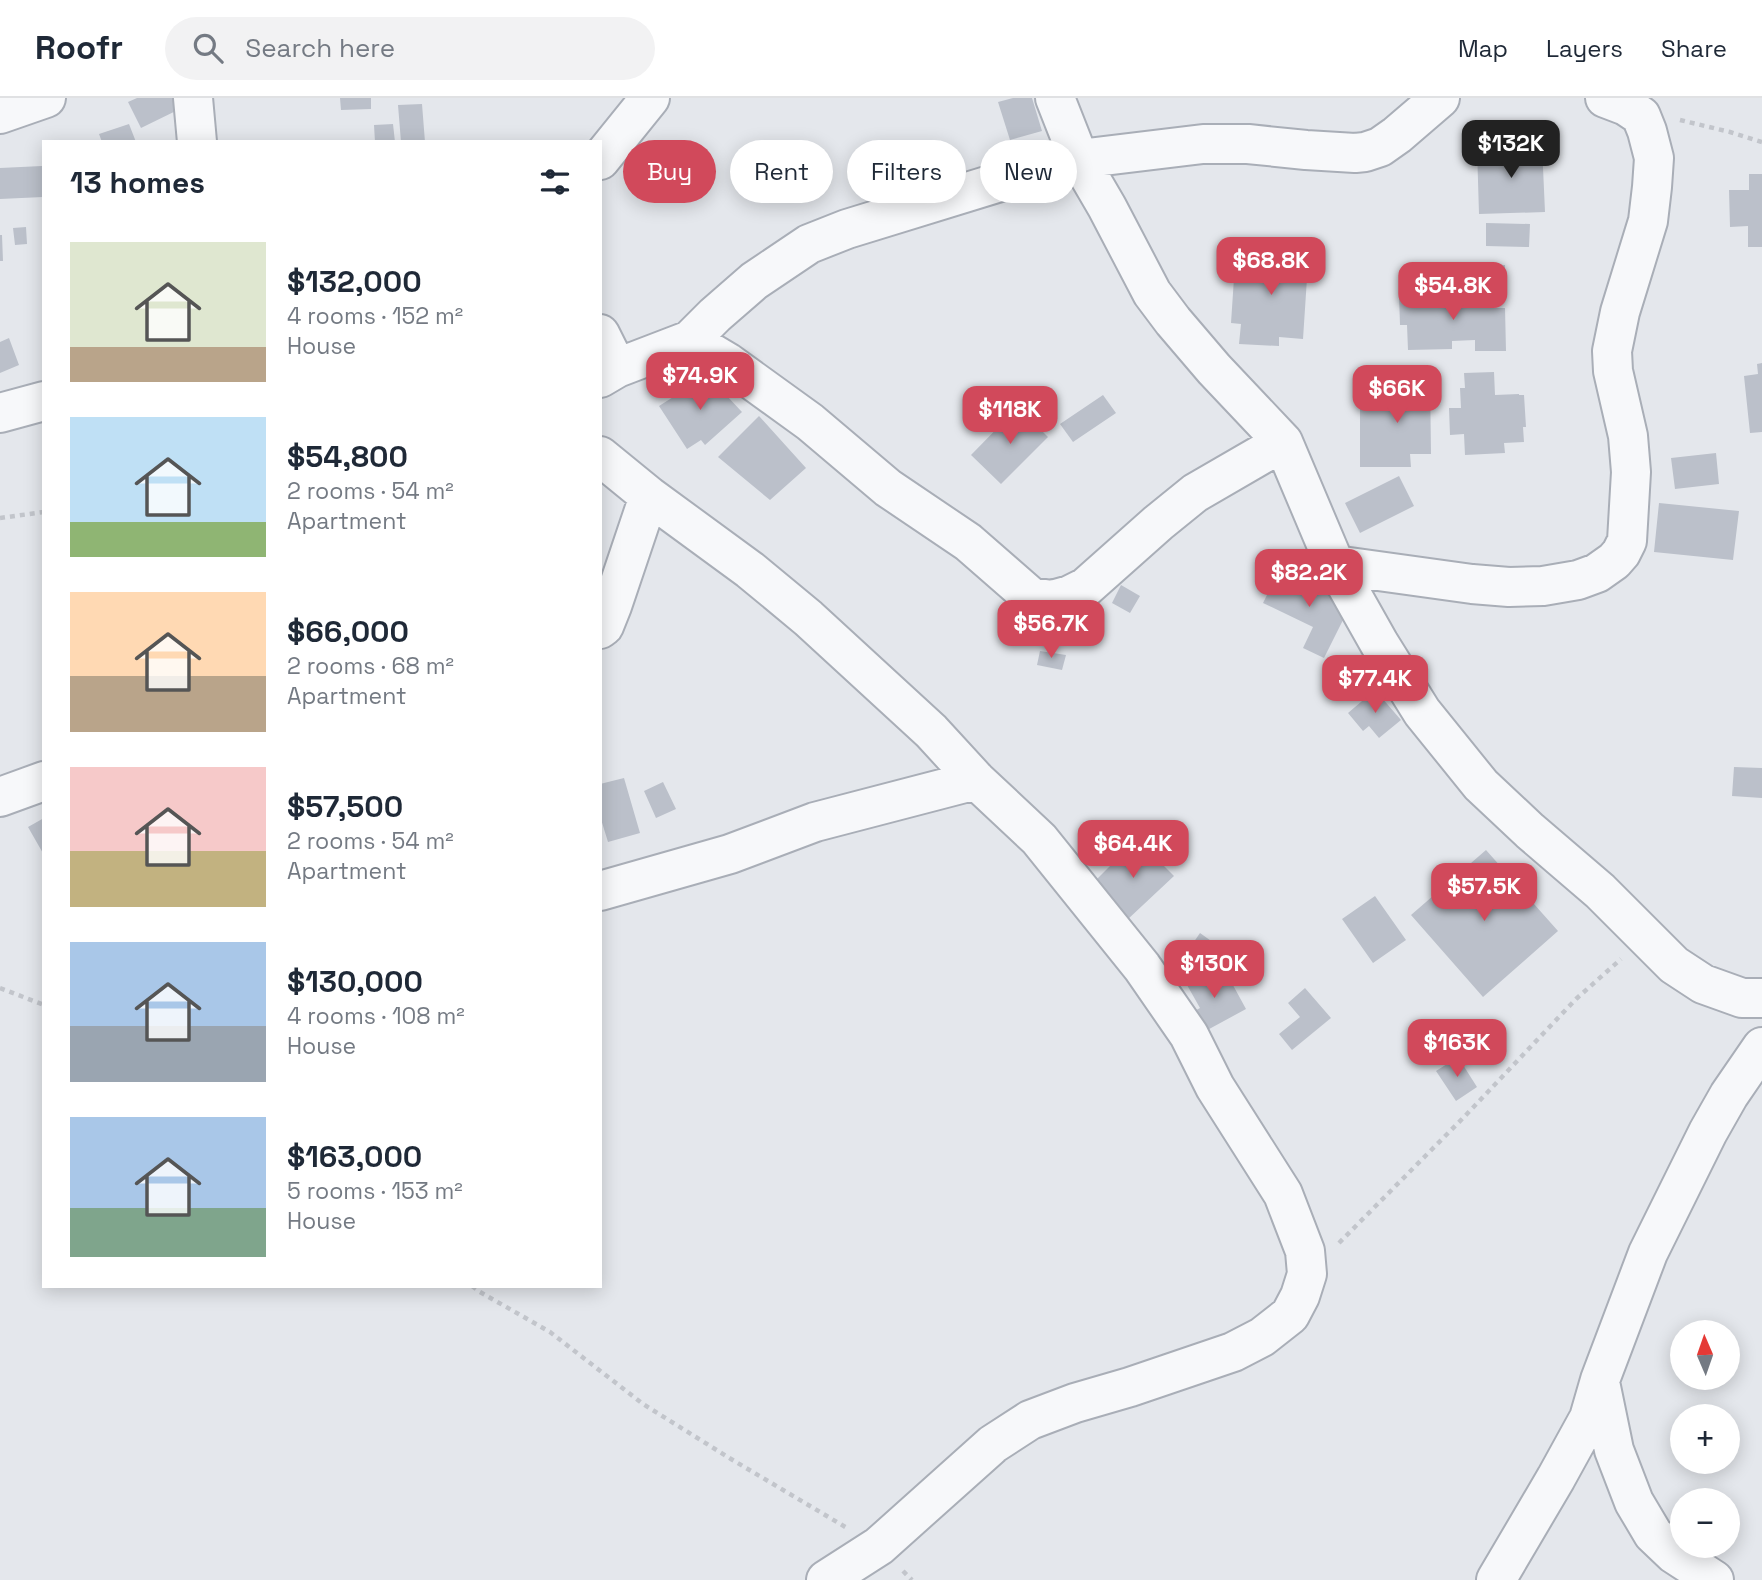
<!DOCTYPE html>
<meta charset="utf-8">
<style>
body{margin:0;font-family:"Space Grotesk",sans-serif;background:#f2f2f3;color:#1f2937;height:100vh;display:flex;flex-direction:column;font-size:26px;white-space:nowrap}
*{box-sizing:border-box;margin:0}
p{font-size:23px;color:#747a83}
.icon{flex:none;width:38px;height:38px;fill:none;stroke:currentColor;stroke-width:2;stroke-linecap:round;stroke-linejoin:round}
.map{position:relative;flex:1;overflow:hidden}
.drawer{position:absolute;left:42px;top:42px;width:560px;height:1148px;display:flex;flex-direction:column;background:#fff;border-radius:0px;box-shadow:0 4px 18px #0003}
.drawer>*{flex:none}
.guide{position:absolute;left:623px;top:42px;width:665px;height:63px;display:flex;gap:14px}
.needle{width:46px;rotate:358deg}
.controls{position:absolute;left:1670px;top:1222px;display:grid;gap:14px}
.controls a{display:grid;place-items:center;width:70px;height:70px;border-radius:50%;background:#fff;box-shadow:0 4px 18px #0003;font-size:35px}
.price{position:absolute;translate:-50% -60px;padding:0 16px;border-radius:14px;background:#d1495b;color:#fff;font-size:23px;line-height:46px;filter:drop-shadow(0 2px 4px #0008)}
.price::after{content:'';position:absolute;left:50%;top:42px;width:21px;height:16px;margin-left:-10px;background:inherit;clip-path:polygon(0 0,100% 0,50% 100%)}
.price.active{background:#222;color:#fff}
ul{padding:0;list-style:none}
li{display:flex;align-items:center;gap:21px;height:175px;padding:0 28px}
li span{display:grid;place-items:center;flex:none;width:196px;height:140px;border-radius:0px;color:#555}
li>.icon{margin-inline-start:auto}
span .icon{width:84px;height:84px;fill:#fffc;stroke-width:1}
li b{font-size:30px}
h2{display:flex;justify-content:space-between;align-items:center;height:84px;padding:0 28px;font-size:30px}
.chip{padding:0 24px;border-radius:32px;background:#fff;box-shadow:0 4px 18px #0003;font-size:24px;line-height:63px}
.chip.active{background:#d1495b;color:#fff}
header{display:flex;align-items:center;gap:42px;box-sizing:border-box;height:98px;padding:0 35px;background:#fff;border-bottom:2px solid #e0e1e3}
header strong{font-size:33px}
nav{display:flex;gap:38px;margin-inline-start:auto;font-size:24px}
.search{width:490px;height:63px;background:#f2f2f3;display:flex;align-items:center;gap:18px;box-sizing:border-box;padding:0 24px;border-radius:38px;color:#747a83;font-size:26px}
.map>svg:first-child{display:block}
</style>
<header>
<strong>Roofr</strong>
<div class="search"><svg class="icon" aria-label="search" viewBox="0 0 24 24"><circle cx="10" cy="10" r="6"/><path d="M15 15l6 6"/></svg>Search here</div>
<nav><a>Map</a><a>Layers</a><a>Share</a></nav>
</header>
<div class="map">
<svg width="1762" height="1482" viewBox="0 0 1762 1482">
<rect width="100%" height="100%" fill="#e4e7ec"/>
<!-- building -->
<path fill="#bbc0ca" d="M137 0H185L188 7 141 30 128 4Z
M340 0H371V11L341 12Z
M1013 0H1032L1042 33 1010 42 998 4Z
M422 6 425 44H401L398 7Z
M129 26 136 44H102L99 36Z
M393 26 395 44H375L374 27Z
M1542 47 1545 114 1479 116 1477 50Z
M42 68 43 99 0 101V70Z
M1749 76H1762V149H1748V128L1730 129 1729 92H1749Z
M1486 125 1530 126 1529 149 1486 148Z
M26 129 27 146 15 147 13 130Z
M0 137H2L3 163H0Z
M1253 147 1297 149 1296 164 1308 165 1303 241 1279 239V248L1239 246 1241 226 1231 225 1234 180 1251 181Z
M1505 167V187H1470V168Z
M1493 196 1494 210H1505L1506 253H1475V242L1452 243V251L1408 252 1407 227H1400L1399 198Z
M9 240 19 267 0 275V244Z
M1762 265V334L1750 335 1744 278 1758 276 1757 266Z
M1494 274 1495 297 1519 296V297H1524L1526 329H1523L1524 344 1504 345 1505 355 1465 357 1464 336 1450 337 1449 310H1461L1460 290H1465L1464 275Z
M705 279 708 284 711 281 742 314 705 347 701 342 687 351 659 308Z
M1390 279H1430L1431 356H1410L1411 369H1360V306L1390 305Z
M1103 297 1116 315 1073 344 1060 326Z
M1018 309 1048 339 1001 386 971 357Z
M759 318 806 370 770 402 718 359Z
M1716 355 1719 386 1675 391 1671 360Z
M1399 378 1414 408 1360 435 1345 405Z
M1659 405 1739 413 1733 462 1654 454Z
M1280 471 1351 506 1324 560 1303 550 1313 529 1263 505Z
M1121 487 1140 498 1130 515 1112 505Z
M1040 553 1066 557 1062 572 1037 567Z
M1375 592 1401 622 1379 640 1369 628 1363 633 1348 615Z
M1734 669 1762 670V700L1732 698Z
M624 680 640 735 608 744 600 718V686Z
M663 684 676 711 656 720 644 693Z
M44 720V757L28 729Z
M1137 741 1174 778 1127 822 1092 786Z
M1486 752 1558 833 1483 899 1411 817Z
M1375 798 1406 842 1373 865 1342 821Z
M1200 835 1214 845 1202 861 1189 851Z
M1222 867 1246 911 1200 936 1189 916 1200 910 1187 887Z
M1305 890 1331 920 1292 952 1279 936 1300 919 1288 905Z
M1458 959 1477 989 1456 1003 1436 973Z"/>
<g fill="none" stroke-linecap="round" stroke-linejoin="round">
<defs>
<path id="minor" d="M193 0 197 44
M1055 0 1079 61 1107 109 1152 195 1173 223 1214 271 1283 344 1335 467 1379 545 1422 614 1481 687 1530 733 1600 793 1674 867 1703 886 1742 900H1762
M0 16 46 0
M600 62 650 0
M600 236 617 270
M690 242 727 264 810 324 888 390 968 444 1031 499 1052 502 1070 497 1086 489 1158 425 1195 395 1283 344
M600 280 617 270 690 242 715 217 754 183 809 146 847 131 1026 76 1054 66 1079 61 1203 46H1248L1306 52 1355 55 1365 54 1380 49 1397 37 1440 0
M0 315 44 303
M600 358 649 398 750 472 808 520 931 633 976 682 1039 741 1142 869 1189 937 1215 989 1283 1096 1305 1153 1307 1176 1300 1198 1290 1217 1262 1239 1233 1254 1130 1289 1075 1305 1030 1322 993 1346 879 1448 826 1482
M1335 467 1472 486 1509 489 1543 488 1578 482 1597 475 1614 463 1621 455 1627 443 1631 374 1628 338 1613 273 1612 253 1620 214 1648 123 1652 89 1654 60 1647 33 1641 18 1626 8 1605 0
M600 531 604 528 612 508 649 398
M0 699 44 683
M600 793 730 756 815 724 976 682
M1600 1284 1614 1352 1634 1404 1653 1436 1674 1456 1714 1482
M1496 1482 1556 1380 1589 1320 1600 1282 1648 1155 1708 1034 1729 997 1762 949"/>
</defs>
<!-- minor casing -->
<use href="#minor" stroke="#a9aeb7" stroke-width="42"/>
<!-- path -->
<path stroke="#c2c5cb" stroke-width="4.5" stroke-dasharray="5 5" stroke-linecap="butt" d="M1680 22 1730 34 1762 44
M0 420 44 414
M0 890 44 907
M1339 1145 1465 1018 1576 901 1621 861
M472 1188 480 1194 550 1234 643 1306 731 1361 847 1430
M903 1473 912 1482"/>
<!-- minor -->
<use href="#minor" stroke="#f7f8fa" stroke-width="38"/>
</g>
</svg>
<div class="controls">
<a><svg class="needle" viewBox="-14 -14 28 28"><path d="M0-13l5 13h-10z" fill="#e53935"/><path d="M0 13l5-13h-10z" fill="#747a83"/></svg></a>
<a>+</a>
<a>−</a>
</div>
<b class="price active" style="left:1511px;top:82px">$132K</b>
<b class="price" style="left:1271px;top:199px">$68.8K</b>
<b class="price" style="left:1453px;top:224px">$54.8K</b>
<b class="price" style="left:700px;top:314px">$74.9K</b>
<b class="price" style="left:1397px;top:327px">$66K</b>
<b class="price" style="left:1010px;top:348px">$118K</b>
<b class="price" style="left:1309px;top:511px">$82.2K</b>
<b class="price" style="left:1051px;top:562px">$56.7K</b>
<b class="price" style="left:1375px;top:617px">$77.4K</b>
<b class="price" style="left:1133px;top:782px">$64.4K</b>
<b class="price" style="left:1484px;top:825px">$57.5K</b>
<b class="price" style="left:1214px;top:902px">$130K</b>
<b class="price" style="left:1457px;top:981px">$163K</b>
<div class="guide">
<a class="chip active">Buy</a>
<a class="chip">Rent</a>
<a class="chip">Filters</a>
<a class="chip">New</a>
</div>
<section class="drawer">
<h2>13 homes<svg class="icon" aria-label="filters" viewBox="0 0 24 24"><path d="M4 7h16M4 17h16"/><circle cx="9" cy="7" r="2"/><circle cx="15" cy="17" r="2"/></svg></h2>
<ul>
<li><span style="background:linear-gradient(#dfe7d0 75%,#b9a48a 0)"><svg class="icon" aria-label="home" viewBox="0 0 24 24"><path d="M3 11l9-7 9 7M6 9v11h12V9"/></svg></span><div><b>$132,000</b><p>4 rooms · 152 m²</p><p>House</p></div></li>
<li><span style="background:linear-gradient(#bfe0f5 75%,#8fb573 0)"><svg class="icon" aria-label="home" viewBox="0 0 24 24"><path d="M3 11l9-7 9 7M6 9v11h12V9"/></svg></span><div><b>$54,800</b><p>2 rooms · 54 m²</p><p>Apartment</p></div></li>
<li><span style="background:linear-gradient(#ffd9b3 60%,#b9a48a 0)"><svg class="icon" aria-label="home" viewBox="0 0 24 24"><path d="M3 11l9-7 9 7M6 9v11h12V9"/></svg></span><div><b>$66,000</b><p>2 rooms · 68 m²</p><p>Apartment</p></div></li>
<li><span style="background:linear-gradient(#f6c9c9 60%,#c2b280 0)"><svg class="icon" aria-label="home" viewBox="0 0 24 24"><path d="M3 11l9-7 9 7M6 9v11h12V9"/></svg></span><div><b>$57,500</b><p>2 rooms · 54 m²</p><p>Apartment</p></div></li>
<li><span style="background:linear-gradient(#a9c7e8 60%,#9aa5b1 0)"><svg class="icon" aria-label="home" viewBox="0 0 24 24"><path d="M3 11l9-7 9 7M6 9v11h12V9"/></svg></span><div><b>$130,000</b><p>4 rooms · 108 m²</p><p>House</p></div></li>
<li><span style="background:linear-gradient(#a9c7e8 65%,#7fa58c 0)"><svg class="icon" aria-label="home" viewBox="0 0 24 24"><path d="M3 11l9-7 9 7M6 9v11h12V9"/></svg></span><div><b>$163,000</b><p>5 rooms · 153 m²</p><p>House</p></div></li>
</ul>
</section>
</div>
